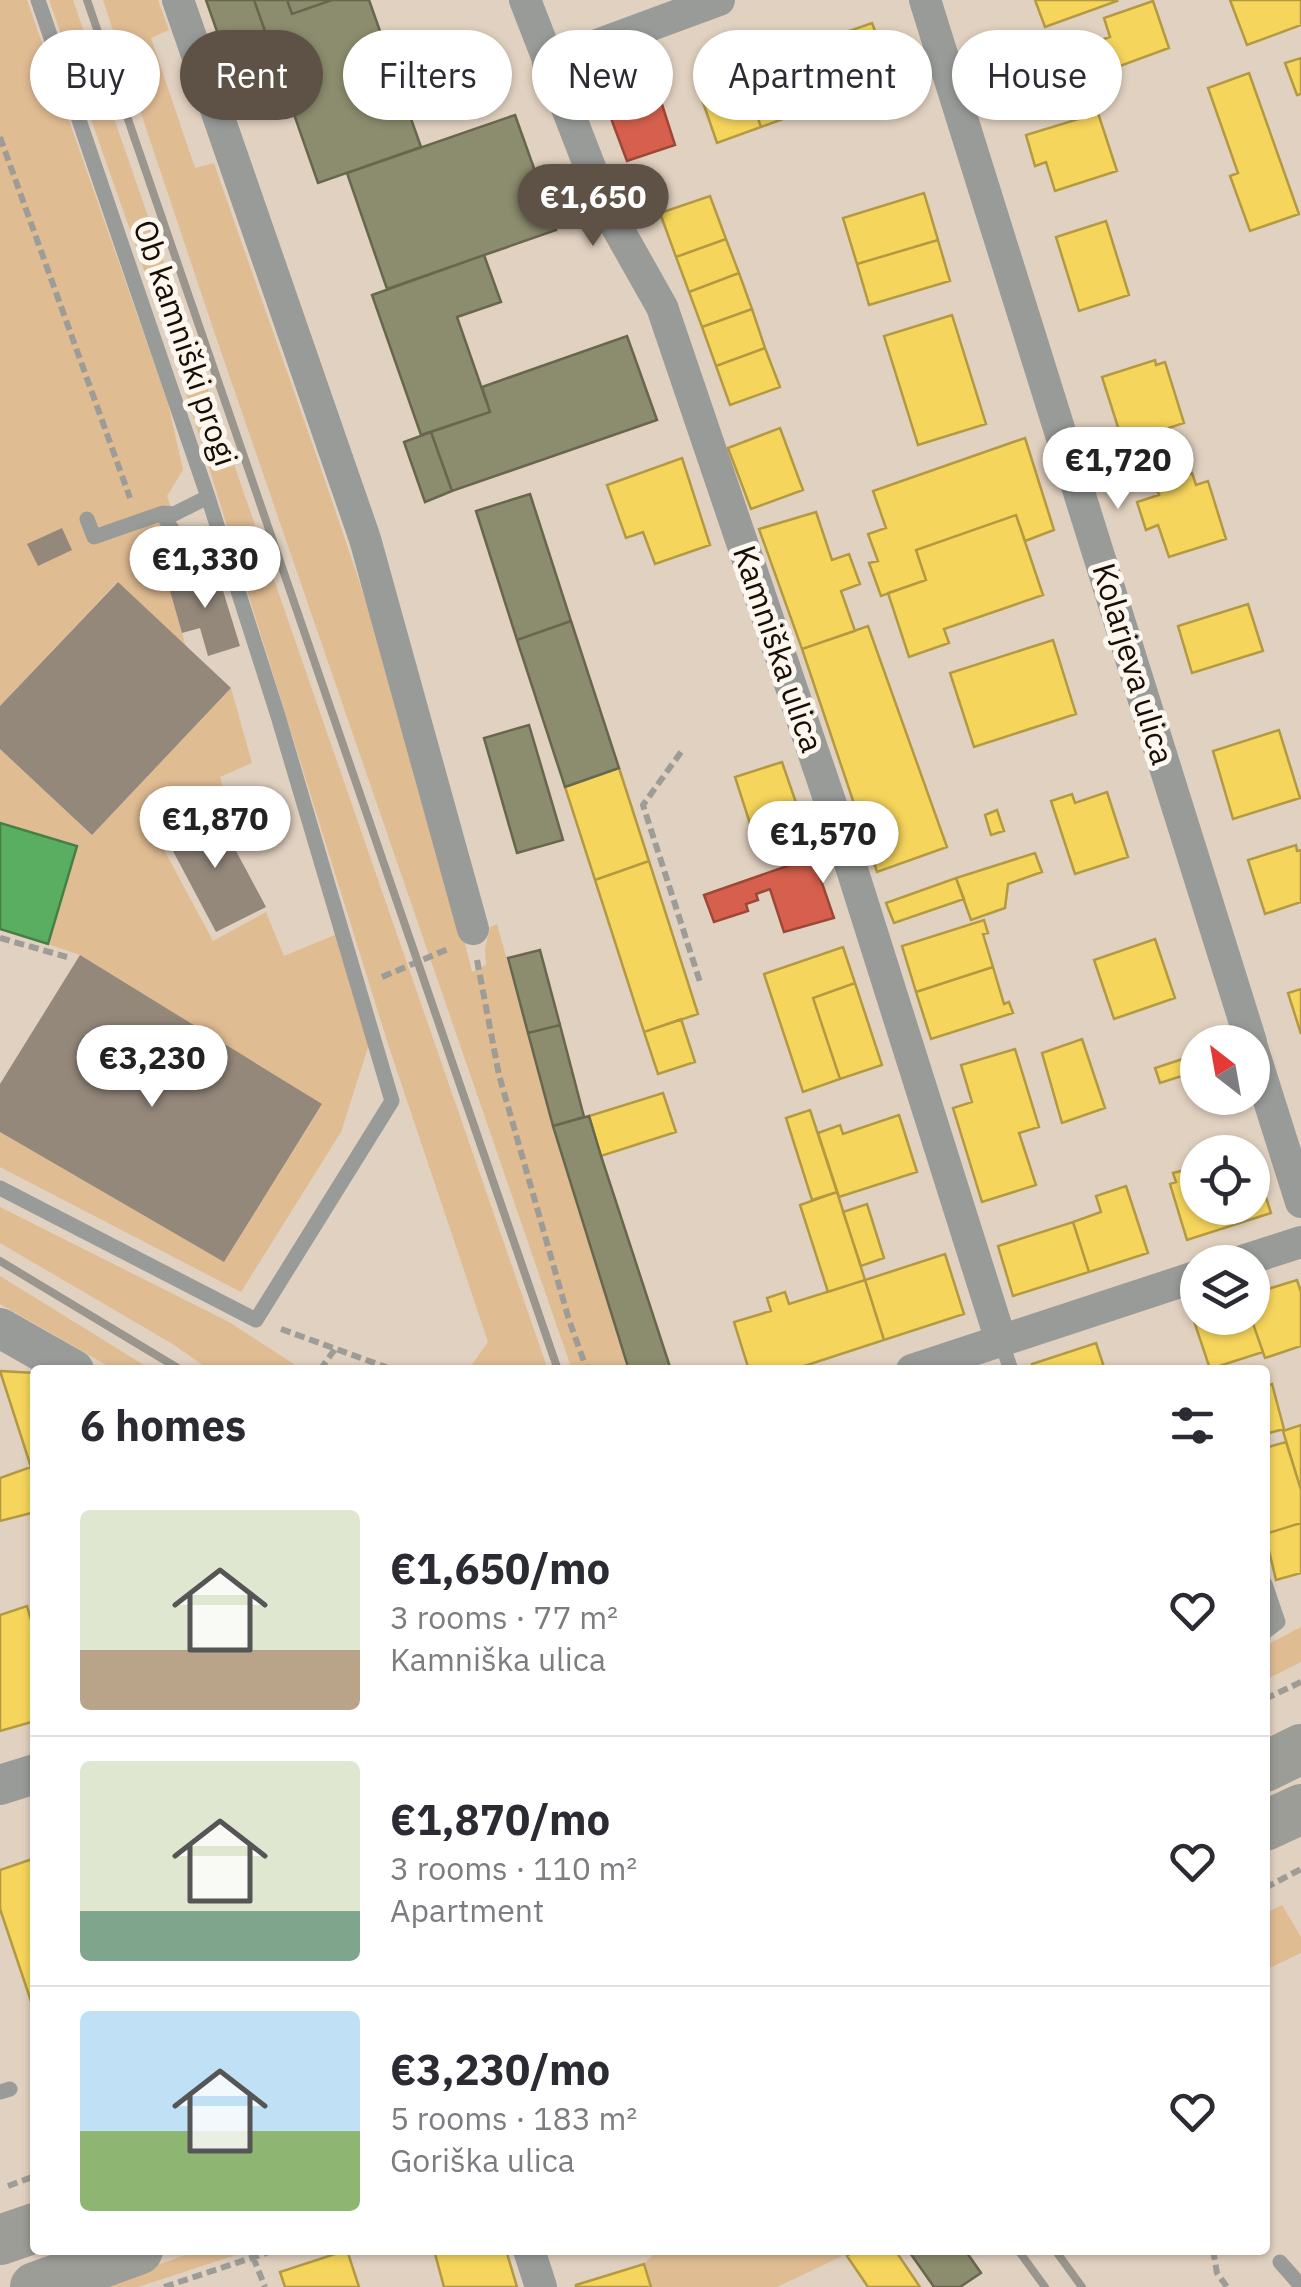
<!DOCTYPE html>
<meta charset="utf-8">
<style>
body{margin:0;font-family:"IBM Plex Sans",sans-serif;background:#f7f7f7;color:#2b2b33;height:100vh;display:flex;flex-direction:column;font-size:38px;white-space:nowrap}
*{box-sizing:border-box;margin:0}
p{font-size:32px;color:#7c7c81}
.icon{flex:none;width:55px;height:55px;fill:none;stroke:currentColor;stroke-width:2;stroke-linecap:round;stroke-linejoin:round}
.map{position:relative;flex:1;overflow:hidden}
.sheet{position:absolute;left:30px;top:1365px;width:1240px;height:890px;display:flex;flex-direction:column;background:#fff;border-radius:10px;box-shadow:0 2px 8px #0004}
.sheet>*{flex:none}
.top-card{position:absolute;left:30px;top:30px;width:1242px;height:90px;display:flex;gap:20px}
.needle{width:65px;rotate:329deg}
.fabs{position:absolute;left:1180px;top:1025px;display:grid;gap:20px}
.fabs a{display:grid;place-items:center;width:90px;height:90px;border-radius:50%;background:#fff;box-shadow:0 2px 8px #0004;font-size:50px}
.price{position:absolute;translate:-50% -85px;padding:0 22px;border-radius:35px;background:#fff;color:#222;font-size:32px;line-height:65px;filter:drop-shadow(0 2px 5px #0008)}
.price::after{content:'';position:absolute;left:50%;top:60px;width:30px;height:22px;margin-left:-15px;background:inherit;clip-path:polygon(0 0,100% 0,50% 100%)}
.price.current{background:#5e5246;color:#fff}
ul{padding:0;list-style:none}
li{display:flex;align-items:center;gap:30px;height:250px;padding:0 50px}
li+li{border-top:2px solid #e1e1e2}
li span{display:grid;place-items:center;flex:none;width:280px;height:200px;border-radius:10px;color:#555}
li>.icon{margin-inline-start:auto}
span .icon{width:120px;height:120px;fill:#fffc;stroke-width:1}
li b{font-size:42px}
h2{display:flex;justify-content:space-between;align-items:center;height:120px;padding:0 50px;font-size:42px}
.chip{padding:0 35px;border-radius:45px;background:#fff;box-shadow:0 2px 8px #0004;font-size:35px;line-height:90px}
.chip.current{background:#5e5246;color:#fff}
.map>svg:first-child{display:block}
</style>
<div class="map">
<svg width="1301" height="2287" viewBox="0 0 1301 2287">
<rect width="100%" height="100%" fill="#e1d1c0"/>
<!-- green -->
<path fill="#e0bc93" d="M0 0H27L168 403 183 470 167 496 177 523 220 561 216 568 168 584 186 647 117 582 0 706Z
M49 0H73L548 1370H468L488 1342 387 1041 174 355Z
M103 0H158L169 30 151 38 195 168 214 163C306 430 408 696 472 972L486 965 485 949 490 927 497 924 553 1126 629 1370H572L216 337Z
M231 688 252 763 220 777 225 795 155 833 213 941 266 912 284 956 337 934 371 1038 341 1132 241 1292 0 1167V1132L224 1262 322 1105 80 955 48 944 0 823V749L92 835Z
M0 1207 229 1322 303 1370H210L171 1343 0 1243Z
M0 1276 152 1370H115L0 1304Z
M1301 1627V1662L1265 1680V1646Z
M1282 1905 1301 1937V1953L1265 1970V1913Z
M200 2250H251L138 2287H95Z
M657 2250H855L777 2287H651L644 2264Z"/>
<!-- homes -->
<path fill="#f6d55c" stroke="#b39942" stroke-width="2.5" d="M1035 0H1116L1117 1 1045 27Z
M1230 0H1301V25L1247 45Z
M1153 1 1169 48 1112 69 1101 40 1110 37 1104 18Z
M872 23 893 80 849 96 829 38Z
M829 38 849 96 805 111 785 54Z
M785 54 805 111 761 127 741 70Z
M1301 58V94L1297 95 1285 63Z
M741 70 761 127 717 143 697 85Z
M1249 73 1299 214 1250 231 1230 176 1238 173 1208 88Z
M1098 113 1117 171 1055 191 1046 162 1035 166 1026 135Z
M924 193 938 240 857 264 843 218Z
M710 196 726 239 676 257 660 213Z
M1106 221 1129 295 1079 311 1056 237Z
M726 239 739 273 689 292 676 257Z
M938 240 950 281 869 305 857 264Z
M739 273 752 309 702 327 689 292Z
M752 309 765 348 716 366 702 327Z
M952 315 986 424 918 445 884 336Z
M765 348 780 387 730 405 716 366Z
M1155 360 1156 365 1165 362 1184 423 1123 443 1102 377Z
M780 428 803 490 751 509 728 448Z
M1025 438 1054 530 1025 541 1016 515 916 550 926 580 881 596 869 563 878 561 868 534 886 528 873 491Z
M682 458 710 545 655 564 643 532 626 538 607 485Z
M1192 473 1196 485 1208 481 1226 539 1169 557 1158 525 1146 530 1137 502 1159 495 1155 485Z
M816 512 832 560 849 554 860 584 841 591 855 631 802 649 759 529Z
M1016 515 1043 595 944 629 949 643 909 657 888 593 926 580 916 550Z
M1248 604 1263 651 1192 673 1178 626Z
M868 626 947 847 877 872 802 649Z
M1053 640 1076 714 974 747 950 673Z
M1279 730 1300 798 1233 819 1213 751Z
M782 762 803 823 755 839 735 777Z
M619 768 649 861 595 880 565 787Z
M1107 792 1128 857 1075 874 1051 801 1072 794 1075 803Z
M997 810 1004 831 991 835 985 815Z
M1296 845 1297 851 1301 850V902L1265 914 1248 860Z
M1035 853 1042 872 1008 884 1005 908 971 920 956 878Z
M649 861 698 1014 644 1032 595 880Z
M956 878 964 899 894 923 886 903Z
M984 920 988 933 983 934 993 967 916 992 902 946Z
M1155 939 1175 998 1114 1019 1094 960Z
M843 947 855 983 813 998 840 1079 803 1092 764 974Z
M993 967 1004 1004 1009 1002 1013 1013 931 1039 916 992Z
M855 983 882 1065 840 1079 813 998Z
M1301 989V1034L1288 993Z
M681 1019 695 1062 658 1074 644 1032Z
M1082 1039 1105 1108 1062 1123 1042 1053Z
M1015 1049 1039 1127 1019 1133 1036 1185 982 1202 953 1108 972 1102 961 1065Z
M1198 1054V1090L1191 1073 1160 1083 1155 1068Z
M663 1093 676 1132 601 1156 589 1116Z
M810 1110 837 1192 812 1200 786 1118Z
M899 1115 917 1172 839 1197 818 1133 840 1125 843 1134Z
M1252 1154 1271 1213 1187 1240 1170 1184 1176 1182 1173 1173 1193 1168 1198 1175V1208H1252Z
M1126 1186 1148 1253 1089 1272 1073 1222 1101 1212 1096 1196Z
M837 1192 865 1280 828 1292 800 1205Z
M867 1204 884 1258 861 1266 843 1212Z
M1073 1222 1089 1272 1013 1296 998 1246Z
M945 1254 964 1314 884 1340 865 1280Z
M865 1280 884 1340 792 1370H749L734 1322 771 1311 767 1298 785 1292 789 1304Z
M1297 1280 1301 1292V1346L1265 1358 1251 1318 1255 1315 1252 1294Z
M1198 1313V1318H1251L1263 1352 1210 1369 1192 1315Z
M1096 1343 1105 1370H1034L1032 1364Z
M0 1371 35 1373V1512L0 1521V1478L31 1467Z
M1272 1384 1284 1429 1265 1434V1386Z
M1301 1425V1490L1283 1431Z
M1286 1442 1301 1490V1523L1265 1534V1448Z
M1301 1523V1573L1276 1580 1265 1534Z
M27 1606 35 1634V1721L0 1731V1615Z
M35 1858V2013L0 1909V1870Z
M347 2250 359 2287H285L280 2272Z
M434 2250H506L517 2287H444Z
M855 2250H895L920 2287H868L847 2256Z
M644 2264 651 2287H576V2285Z"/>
<!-- shops -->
<path fill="#d6604d" stroke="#9d4737" stroke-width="2.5" d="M650 67 675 145 627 161 603 97 611 79Z
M813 857 834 918 784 932 770 889 756 894 758 900 746 904 748 911 714 922 704 895Z"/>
<!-- public -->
<path fill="#5aae61" stroke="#467e45" stroke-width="2.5" d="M0 823 77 846 48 944 0 929Z"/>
<!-- industry -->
<path fill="#8c8c6e" stroke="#69664e" stroke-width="2.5" d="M206 0H254L269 42 226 57Z
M254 0H287L292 14 332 0H369L421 147 318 183Z
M287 0H332L292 14Z
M515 115 556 230 387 289 347 173Z
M484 255 501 302 457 317 490 412 421 435 372 295Z
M627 336 657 420 452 491 431 432 490 412 482 387Z
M431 432 452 491 425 502 404 442Z
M530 494 571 621 517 640 476 511Z
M571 621 619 768 565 787 517 640Z
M529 725 563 840 517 853 484 738Z
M540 950 560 1025 528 1033 508 958Z
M560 1025 584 1117 553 1126 528 1033Z
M589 1116 601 1156 671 1370H629L553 1126Z
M908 2250H965L981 2273 960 2287H934Z"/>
<!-- building -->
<path fill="#94887b" d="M62 528 72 550 38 566 27 544Z
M216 568 240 646 208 656 200 628 182 633 168 584Z
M118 582 231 688 92 835 0 749V706Z
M214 810 266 907 216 932 165 836Z
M80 955 322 1104 224 1262 0 1132V1084Z"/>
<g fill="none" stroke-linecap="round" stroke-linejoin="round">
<!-- path -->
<path stroke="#9e9c97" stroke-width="6" stroke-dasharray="10 5" stroke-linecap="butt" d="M0 137 130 498
M681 752 643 805 701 985
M0 938 67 957
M477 960 499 1075 569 1320 587 1370
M382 977 448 949
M281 1329 394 1370
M320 1370 335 1349
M1265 1699 1301 1682
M1265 1888 1301 1869
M8 2186 35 2176
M1213 2250 1217 2273 1227 2287
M253 2257 265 2287
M164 2287 275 2250"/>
<!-- service -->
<path stroke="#989b98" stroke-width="15" d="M163 513C171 534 189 548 196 570
M87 519 94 537 163 513 174 514 208 497
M0 1188 256 1320 392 1101 278 716 208 497 38 0
M1001 1341 1011 1370
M1265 1584 1278 1622 1265 1632
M0 2092 10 2089
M1280 2262 1301 2286"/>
<!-- minor -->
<path stroke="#989b98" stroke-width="32" d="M178 0 365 539 473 929
M525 0 605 206 662 307 838 825 1001 1341
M925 0 1251 1042
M548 63 719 0
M1252 1047 1301 1202
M1239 1262 1301 1242
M912 1370 1198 1276
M529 2250 541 2287"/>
<!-- tertiary -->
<path stroke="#989b98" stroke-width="40" d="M0 1328 74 1370
M0 1785 35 1774"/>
<!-- primary -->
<path stroke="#9c9d96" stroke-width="50" d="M1265 1767 1301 1749
M1265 1826 1301 1809
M0 2240 35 2228
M35 2287 138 2250"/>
<!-- rail -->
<path stroke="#9a968d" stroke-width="8" d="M87 0 558 1370
M0 1261 181 1370
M1018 2250 1045 2287
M1055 2250 1082 2287"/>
</g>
<g text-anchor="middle" stroke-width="10" stroke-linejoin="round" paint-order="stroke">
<!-- street labels -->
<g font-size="32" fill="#180e04" stroke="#fdf7f0">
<text transform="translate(185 343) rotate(71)" y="11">Ob kamniški progi</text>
<text transform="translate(778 649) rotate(71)" y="11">Kamniška ulica</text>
<text transform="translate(1133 664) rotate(73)" y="11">Kolarjeva ulica</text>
</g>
</g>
</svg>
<div class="fabs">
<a><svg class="needle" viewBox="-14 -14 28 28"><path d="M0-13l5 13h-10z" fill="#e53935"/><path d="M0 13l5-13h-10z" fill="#7c7c81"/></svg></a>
<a><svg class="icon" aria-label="locate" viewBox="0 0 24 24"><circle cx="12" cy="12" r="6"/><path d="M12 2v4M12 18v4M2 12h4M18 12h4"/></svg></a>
<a><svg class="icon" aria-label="layers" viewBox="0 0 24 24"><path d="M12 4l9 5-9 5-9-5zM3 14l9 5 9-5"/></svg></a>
</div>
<b class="price current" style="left:593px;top:249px">€1,650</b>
<b class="price" style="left:1118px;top:512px">€1,720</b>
<b class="price" style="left:205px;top:611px">€1,330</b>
<b class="price" style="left:215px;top:871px">€1,870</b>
<b class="price" style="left:823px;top:886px">€1,570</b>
<b class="price" style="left:152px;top:1110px">€3,230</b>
<div class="top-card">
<a class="chip">Buy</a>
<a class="chip current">Rent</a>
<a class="chip">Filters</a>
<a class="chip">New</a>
<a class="chip">Apartment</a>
<a class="chip">House</a>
</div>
<section class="sheet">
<h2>6 homes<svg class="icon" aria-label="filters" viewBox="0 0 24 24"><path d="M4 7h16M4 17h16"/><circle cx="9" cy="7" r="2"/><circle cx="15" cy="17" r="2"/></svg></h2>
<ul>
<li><span style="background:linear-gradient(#dfe7d0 70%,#b9a48a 0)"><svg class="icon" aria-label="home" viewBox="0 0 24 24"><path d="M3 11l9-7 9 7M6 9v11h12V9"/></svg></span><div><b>€1,650/mo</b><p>3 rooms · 77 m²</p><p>Kamniška ulica</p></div><svg class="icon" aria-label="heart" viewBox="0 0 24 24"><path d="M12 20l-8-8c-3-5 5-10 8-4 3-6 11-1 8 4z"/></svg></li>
<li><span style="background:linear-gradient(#dfe7d0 75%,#7fa58c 0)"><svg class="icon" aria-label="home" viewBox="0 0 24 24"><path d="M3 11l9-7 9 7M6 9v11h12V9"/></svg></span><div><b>€1,870/mo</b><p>3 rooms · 110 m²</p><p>Apartment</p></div><svg class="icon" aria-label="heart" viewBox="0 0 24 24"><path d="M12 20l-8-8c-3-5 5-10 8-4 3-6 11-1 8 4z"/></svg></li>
<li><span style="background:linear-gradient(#bfe0f5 60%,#8fb573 0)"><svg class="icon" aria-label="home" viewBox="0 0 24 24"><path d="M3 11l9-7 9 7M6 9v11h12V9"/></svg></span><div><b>€3,230/mo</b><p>5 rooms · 183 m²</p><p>Goriška ulica</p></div><svg class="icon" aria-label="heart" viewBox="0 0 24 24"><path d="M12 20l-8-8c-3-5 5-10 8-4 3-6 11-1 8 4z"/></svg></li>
</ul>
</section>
</div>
